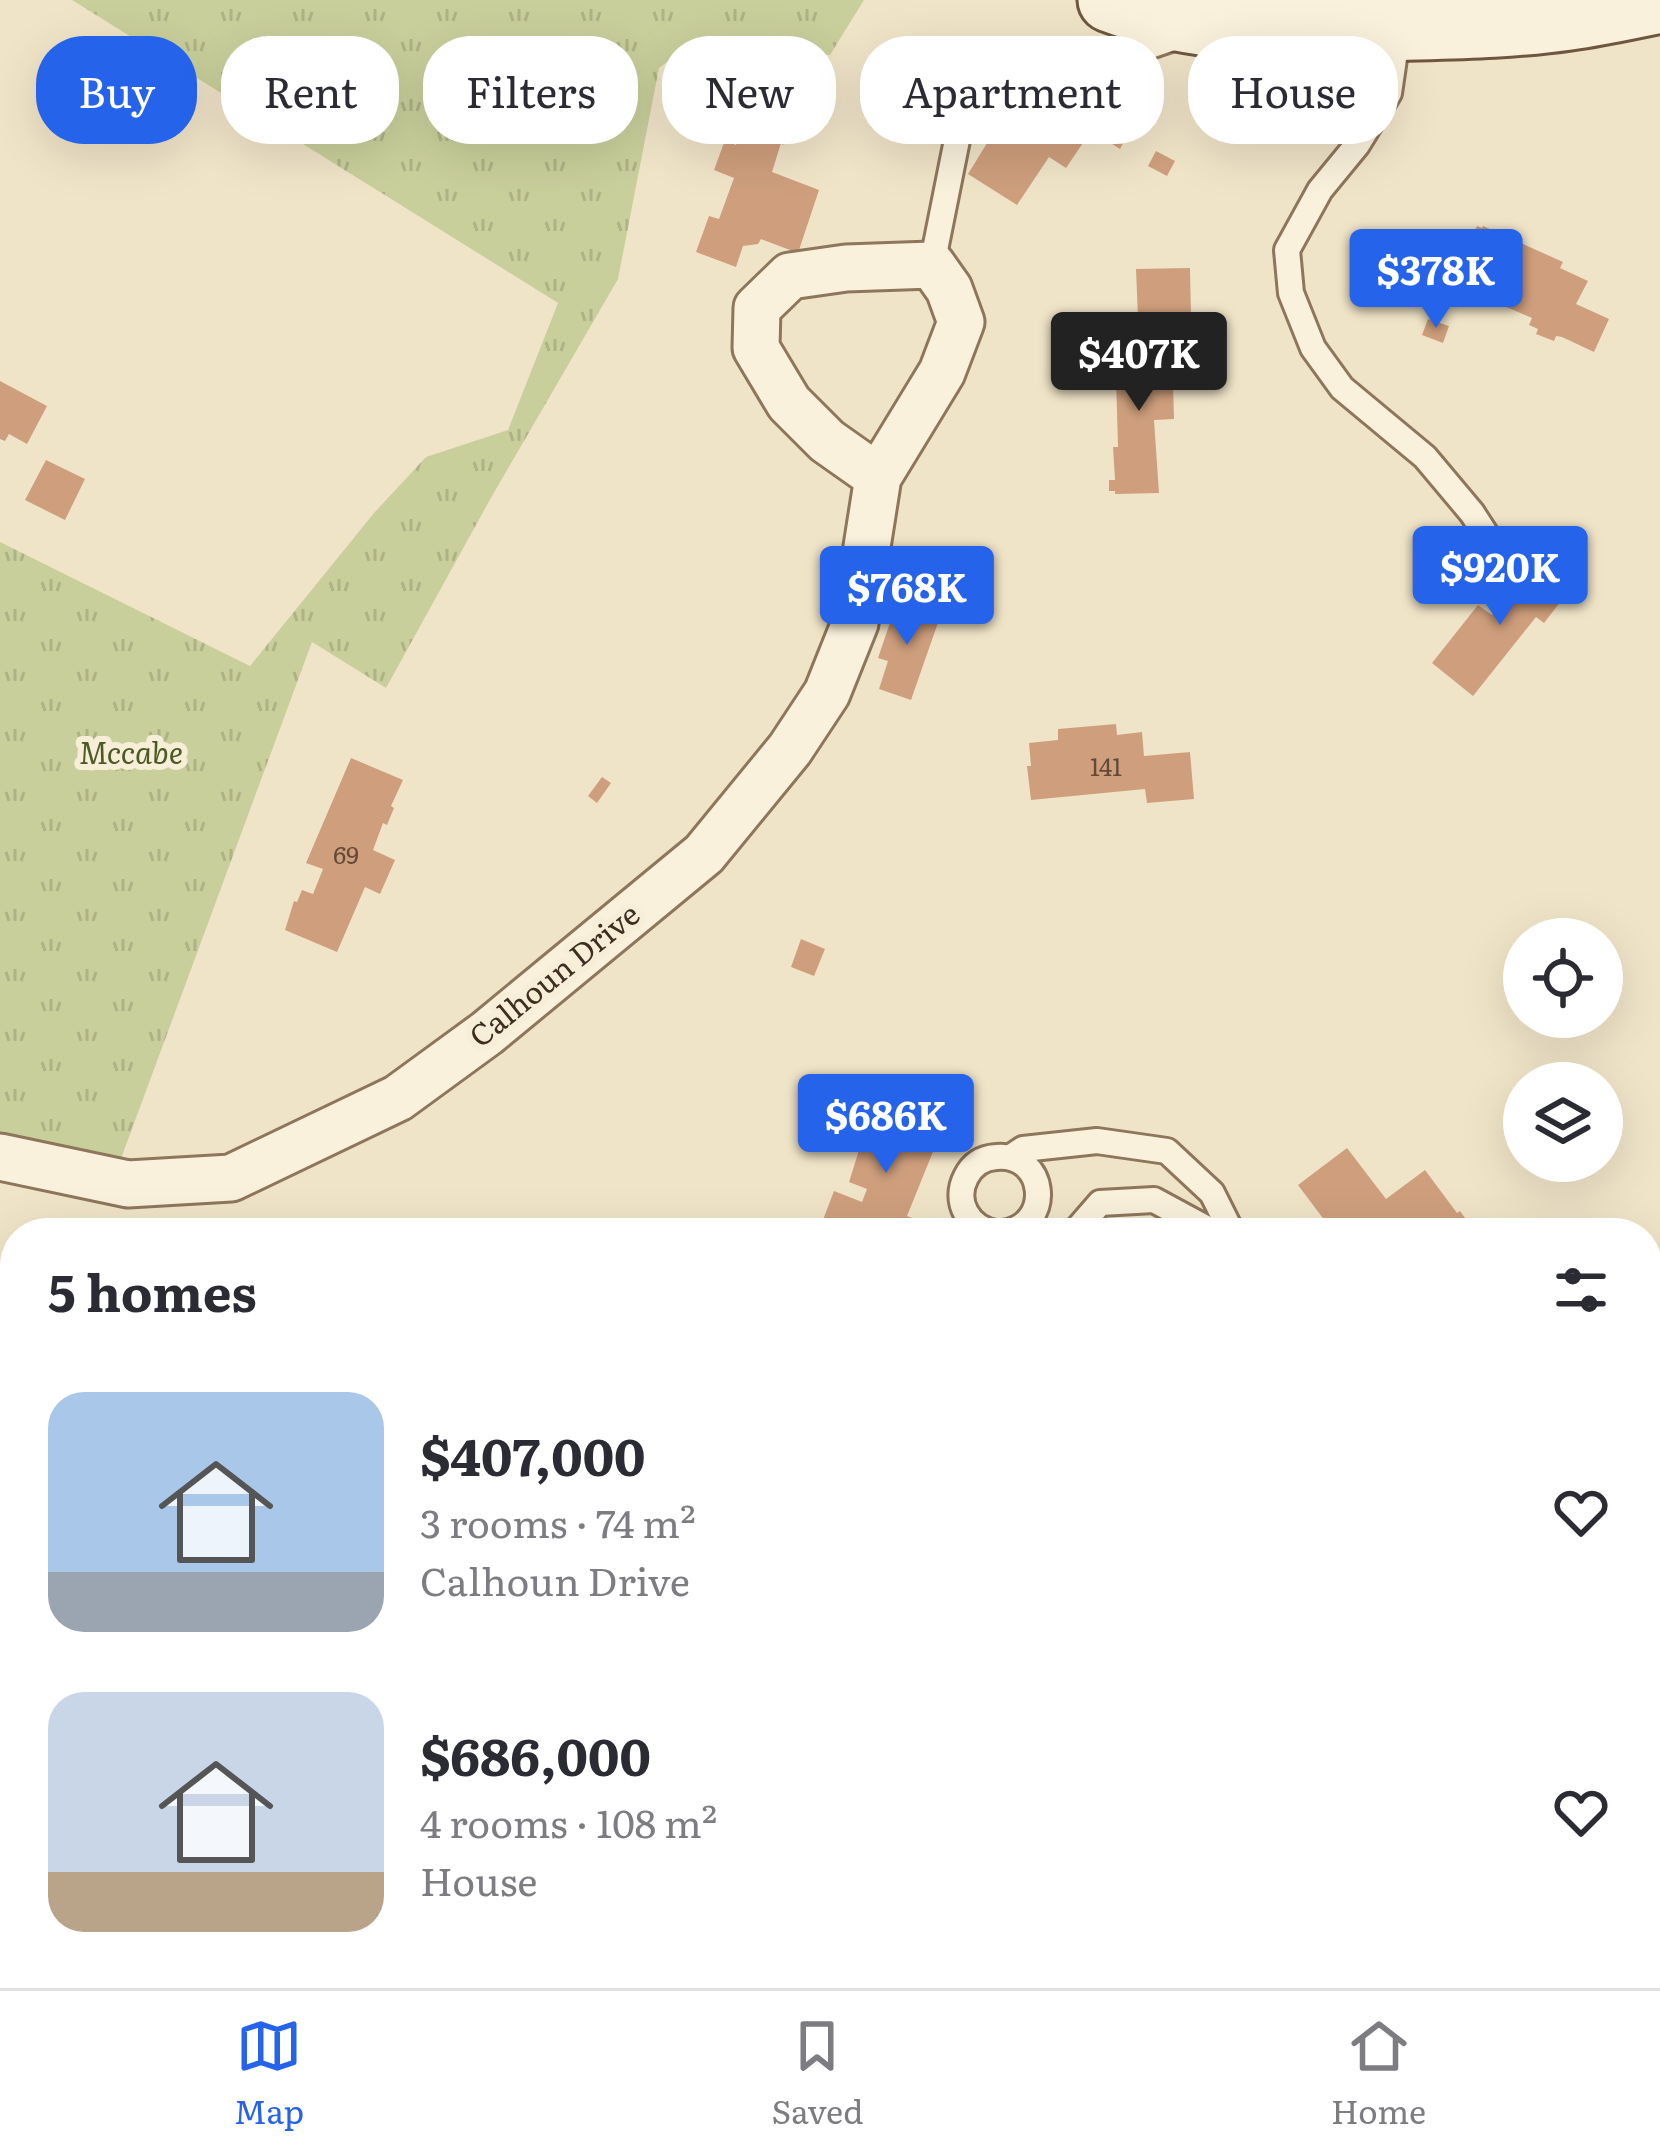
<!DOCTYPE html>
<meta charset="utf-8">
<style>
body{margin:0;font-family:Literata,serif;background:#f2f2f3;color:#2b2b33;height:100vh;display:flex;flex-direction:column;font-size:45px;white-space:nowrap}
*{box-sizing:border-box;margin:0}
p{font-size:39px;color:#7c7c81}
.icon{flex:none;width:66px;height:66px;fill:none;stroke:currentColor;stroke-width:2;stroke-linecap:round;stroke-linejoin:round}
.map{position:relative;flex:1;overflow:hidden}
.drawer{position:absolute;left:0px;top:1218px;width:1662px;height:771px;display:flex;flex-direction:column;background:#fff;border-radius:48px 48px 0 0;box-shadow:0 12px 48px #0002}
.drawer>*{flex:none}
.hud{position:absolute;left:36px;top:36px;width:1590px;height:108px;display:flex;gap:24px}
.controls{position:absolute;left:1503px;top:918px;display:grid;gap:24px}
.controls a{display:grid;place-items:center;width:120px;height:120px;border-radius:50%;background:#fff;box-shadow:0 12px 48px #0002;font-size:60px}
.price{position:absolute;translate:-50% -102px;padding:0 27px;border-radius:12px;background:#2563eb;color:#fff;font-size:39px;line-height:78px;filter:drop-shadow(0 3px 6px #0008)}
.price::after{content:'';position:absolute;left:50%;top:72px;width:36px;height:27px;margin-left:-18px;background:inherit;clip-path:polygon(0 0,100% 0,50% 100%)}
.price.selected{background:#222;color:#fff}
ul{padding:0;list-style:none}
li{display:flex;align-items:center;gap:36px;height:300px;padding:0 48px}
li span{display:grid;place-items:center;flex:none;width:336px;height:240px;border-radius:36px;color:#555}
li>.icon{margin-inline-start:auto}
span .icon{width:144px;height:144px;fill:#fffc;stroke-width:1}
li b{font-size:51px}
h2{display:flex;justify-content:space-between;align-items:center;height:144px;padding:0 48px;font-size:51px}
.tag{padding:0 42px;border-radius:48px;background:#fff;box-shadow:0 12px 48px #0002;font-size:42px;line-height:108px}
.tag.selected{background:#2563eb;color:#fff}
.tabs{display:flex;justify-content:space-around;align-items:center;height:168px;border-top:3px solid #e1e1e2;background:#fff;font-size:33px;color:#7c7c81}
.tabs a{display:grid;justify-items:center;gap:6px}
.tabs .selected{color:#2563eb}
.map>svg:first-child{display:block}
</style>
<div class="map">
<svg width="1660" height="1988" viewBox="0 0 1660 1988">
<defs>
<pattern id="park-tufts" width="24" height="20" patternUnits="userSpaceOnUse" patternTransform="scale(3)"><rect width="24" height="20" fill="#c9cf9b"/><path d="M3 7l-1-3M5 7V3M7 7l1-3M15 17l-1-3M17 17v-4M19 17l1-3" fill="none" stroke="#aeb285"/></pattern>
</defs>
<rect width="100%" height="100%" fill="#f0e4c8"/>
<!-- park -->
<path fill="url(#park-tufts)" d="M72 0H864L830 55 686 48 659 68 618 279 492 496 386 688 312 642 119 1164 0 1141V542L250 666 374 513 426 457 508 430 558 303Z"/>
<g fill="none" stroke-linecap="round" stroke-linejoin="round">
<!-- stream -->
<path stroke="#6f938a" stroke-width="12" d="M0 1663 15 1666
M1647 1725 1660 1738"/>
</g>
<!-- building -->
<path fill="#cf9f7d" d="M767 86 804 115 783 145 781 143 772 172 819 190 798 253 761 239 758 244 743 246 736 267 696 252 709 216 719 219 734 178 714 170 725 140 736 145 747 117 745 115Z
M1023 97 1043 109 1045 106 1089 134 1066 168 1049 157 1017 205 968 174 1005 114 1010 118Z
M1109 127 1126 137 1120 149 1103 138Z
M1156 151 1175 161 1167 176 1148 166Z
M1477 226 1482 228 1483 226 1563 262 1560 268 1588 281 1576 304 1609 319 1594 352 1562 337 1556 336 1554 341 1536 334 1538 329 1529 325 1532 318 1495 302 1496 299 1484 293 1488 286 1461 276 1465 265 1460 263Z
M1391 235 1429 248 1427 254 1430 255 1417 295 1373 280 1387 239 1390 240Z
M1190 268 1191 317 1138 318 1136 269Z
M1428 319 1449 326 1443 343 1422 335Z
M1172 349 1174 419 1154 420 1159 493 1115 494V491H1109V480H1115L1113 447H1118L1116 376 1099 377 1098 351Z
M0 381 47 406 27 444 9 434 5 441 0 439Z
M46 460 85 479 65 520 25 500Z
M1534 558 1571 588 1544 623 1536 617 1473 696 1432 663 1478 605 1492 615Z
M898 599 941 614 911 700 879 689 888 661 878 658Z
M1116 724 1117 735 1142 732 1144 756 1190 752 1194 799 1147 803 1145 789 1031 800 1027 766H1031L1029 743 1058 740V729Z
M351 758 403 780 391 806 394 808 387 825 383 823 373 850 395 860 380 894 365 887 337 952 285 930 294 901 297 902 302 890 313 894 323 869 306 863Z
M602 777 611 783 597 803 588 796Z
M801 939 825 949 814 976 791 967Z
M881 1103 943 1127 907 1216 925 1223 922 1233H818L834 1191 862 1202 867 1189 849 1182 866 1128 870 1129Z
M1347 1148 1386 1199 1425 1170 1457 1213 1460 1211 1476 1233H1347L1344 1229 1334 1233 1298 1185Z
M0 1866 15 1876V1974L0 1964Z
M15 1974H63L53 1988H35L38 1984 34 1981 31 1985Z"/>
<g fill="none" stroke-linecap="round" stroke-linejoin="round">
<defs>
<path id="lane" d="M1398 31 1389 93 1357 145 1320 190 1287 250 1291 293 1313 348 1342 388 1425 457 1472 513 1494 547
M932 265 959 130 1010 73 1086 68 1179 36
M1011 1157 1023 1149 1097 1141 1167 1151 1212 1193 1232 1233
M996 1233C969 1229 953 1202 966 1177 972 1165 982 1158 996 1157 1046 1152 1055 1225 1003 1233
M1074 1233 1100 1203 1154 1200 1215 1233"/>
<path id="street" d="M0 1157 128 1184 231 1178 398 1098 487 1033 704 854 790 749 827 693 855 623 878 477 942 372 961 322 949 289 932 265 846 268 790 276 757 308 756 348 789 403 827 441 878 477
M1647 1478C1660 1503 1657 1528 1647 1554
M1647 1667 1660 1680"/>
<path id="secondary" d="M1110 0C1197 33 1293 32 1384 29 1446 27 1508 27 1569 18 1599 14 1630 7 1660 1"/>
</defs>
<!-- lane casing -->
<use href="#lane" stroke="#8d765c" stroke-width="30"/>
<!-- street casing -->
<use href="#street" stroke="#8d765c" stroke-width="51"/>
<!-- secondary casing -->
<use href="#secondary" stroke="#6f573f" stroke-width="69"/>
<!-- lane -->
<use href="#lane" stroke="#faf1dc" stroke-width="24"/>
<!-- street -->
<use href="#street" stroke="#faf1dc" stroke-width="45"/>
<!-- secondary -->
<use href="#secondary" stroke="#faf1dc" stroke-width="63"/>
</g>
<g text-anchor="middle" stroke-width="12" stroke-linejoin="round" paint-order="stroke">
<!-- number labels -->
<g font-size="24" fill="#624a37">
<text x="1106" y="776">141</text>
<text x="346" y="864">69</text>
</g>
<!-- park labels -->
<g font-size="30" font-style="italic" fill="#4d5a26" stroke="#f7eed8">
<text x="131" y="764">Mccabe</text>
</g>
<!-- street labels -->
<g font-size="30" fill="#3d2e20" stroke="#f7eed8">
<text transform="translate(555 976) rotate(-39)" y="10">Calhoun Drive</text>
</g>
</g>
</svg>
<div class="controls">
<a><svg class="icon" aria-label="locate" viewBox="0 0 24 24"><circle cx="12" cy="12" r="6"/><path d="M12 2v4M12 18v4M2 12h4M18 12h4"/></svg></a>
<a><svg class="icon" aria-label="layers" viewBox="0 0 24 24"><path d="M12 4l9 5-9 5-9-5zM3 14l9 5 9-5"/></svg></a>
</div>
<b class="price" style="left:1436px;top:331px">$378K</b>
<b class="price selected" style="left:1139px;top:414px">$407K</b>
<b class="price" style="left:1500px;top:628px">$920K</b>
<b class="price" style="left:907px;top:648px">$768K</b>
<b class="price" style="left:886px;top:1176px">$686K</b>
<div class="hud">
<a class="tag selected">Buy</a>
<a class="tag">Rent</a>
<a class="tag">Filters</a>
<a class="tag">New</a>
<a class="tag">Apartment</a>
<a class="tag">House</a>
</div>
<section class="drawer">
<h2>5 homes<svg class="icon" aria-label="filters" viewBox="0 0 24 24"><path d="M4 7h16M4 17h16"/><circle cx="9" cy="7" r="2"/><circle cx="15" cy="17" r="2"/></svg></h2>
<ul>
<li><span style="background:linear-gradient(#a9c7e8 75%,#9aa5b1 0)"><svg class="icon" aria-label="home" viewBox="0 0 24 24"><path d="M3 11l9-7 9 7M6 9v11h12V9"/></svg></span><div><b>$407,000</b><p>3 rooms · 74 m²</p><p>Calhoun Drive</p></div><svg class="icon" aria-label="heart" viewBox="0 0 24 24"><path d="M12 20l-8-8c-3-5 5-10 8-4 3-6 11-1 8 4z"/></svg></li>
<li><span style="background:linear-gradient(#c9d6e8 75%,#b9a48a 0)"><svg class="icon" aria-label="home" viewBox="0 0 24 24"><path d="M3 11l9-7 9 7M6 9v11h12V9"/></svg></span><div><b>$686,000</b><p>4 rooms · 108 m²</p><p>House</p></div><svg class="icon" aria-label="heart" viewBox="0 0 24 24"><path d="M12 20l-8-8c-3-5 5-10 8-4 3-6 11-1 8 4z"/></svg></li>
</ul>
</section>
</div>
<nav class="tabs">
<a class="selected"><svg class="icon" aria-label="map" viewBox="0 0 24 24"><path d="M3 6l6-2 6 2 6-2v14l-6 2-6-2-6 2zM9 4v14M15 6v14"/></svg>Map</a>
<a><svg class="icon" aria-label="saved" viewBox="0 0 24 24"><path d="M7 4h10v16l-5-4-5 4z"/></svg>Saved</a>
<a><svg class="icon" aria-label="home" viewBox="0 0 24 24"><path d="M3 11l9-7 9 7M6 9v11h12V9"/></svg>Home</a>
</nav>
